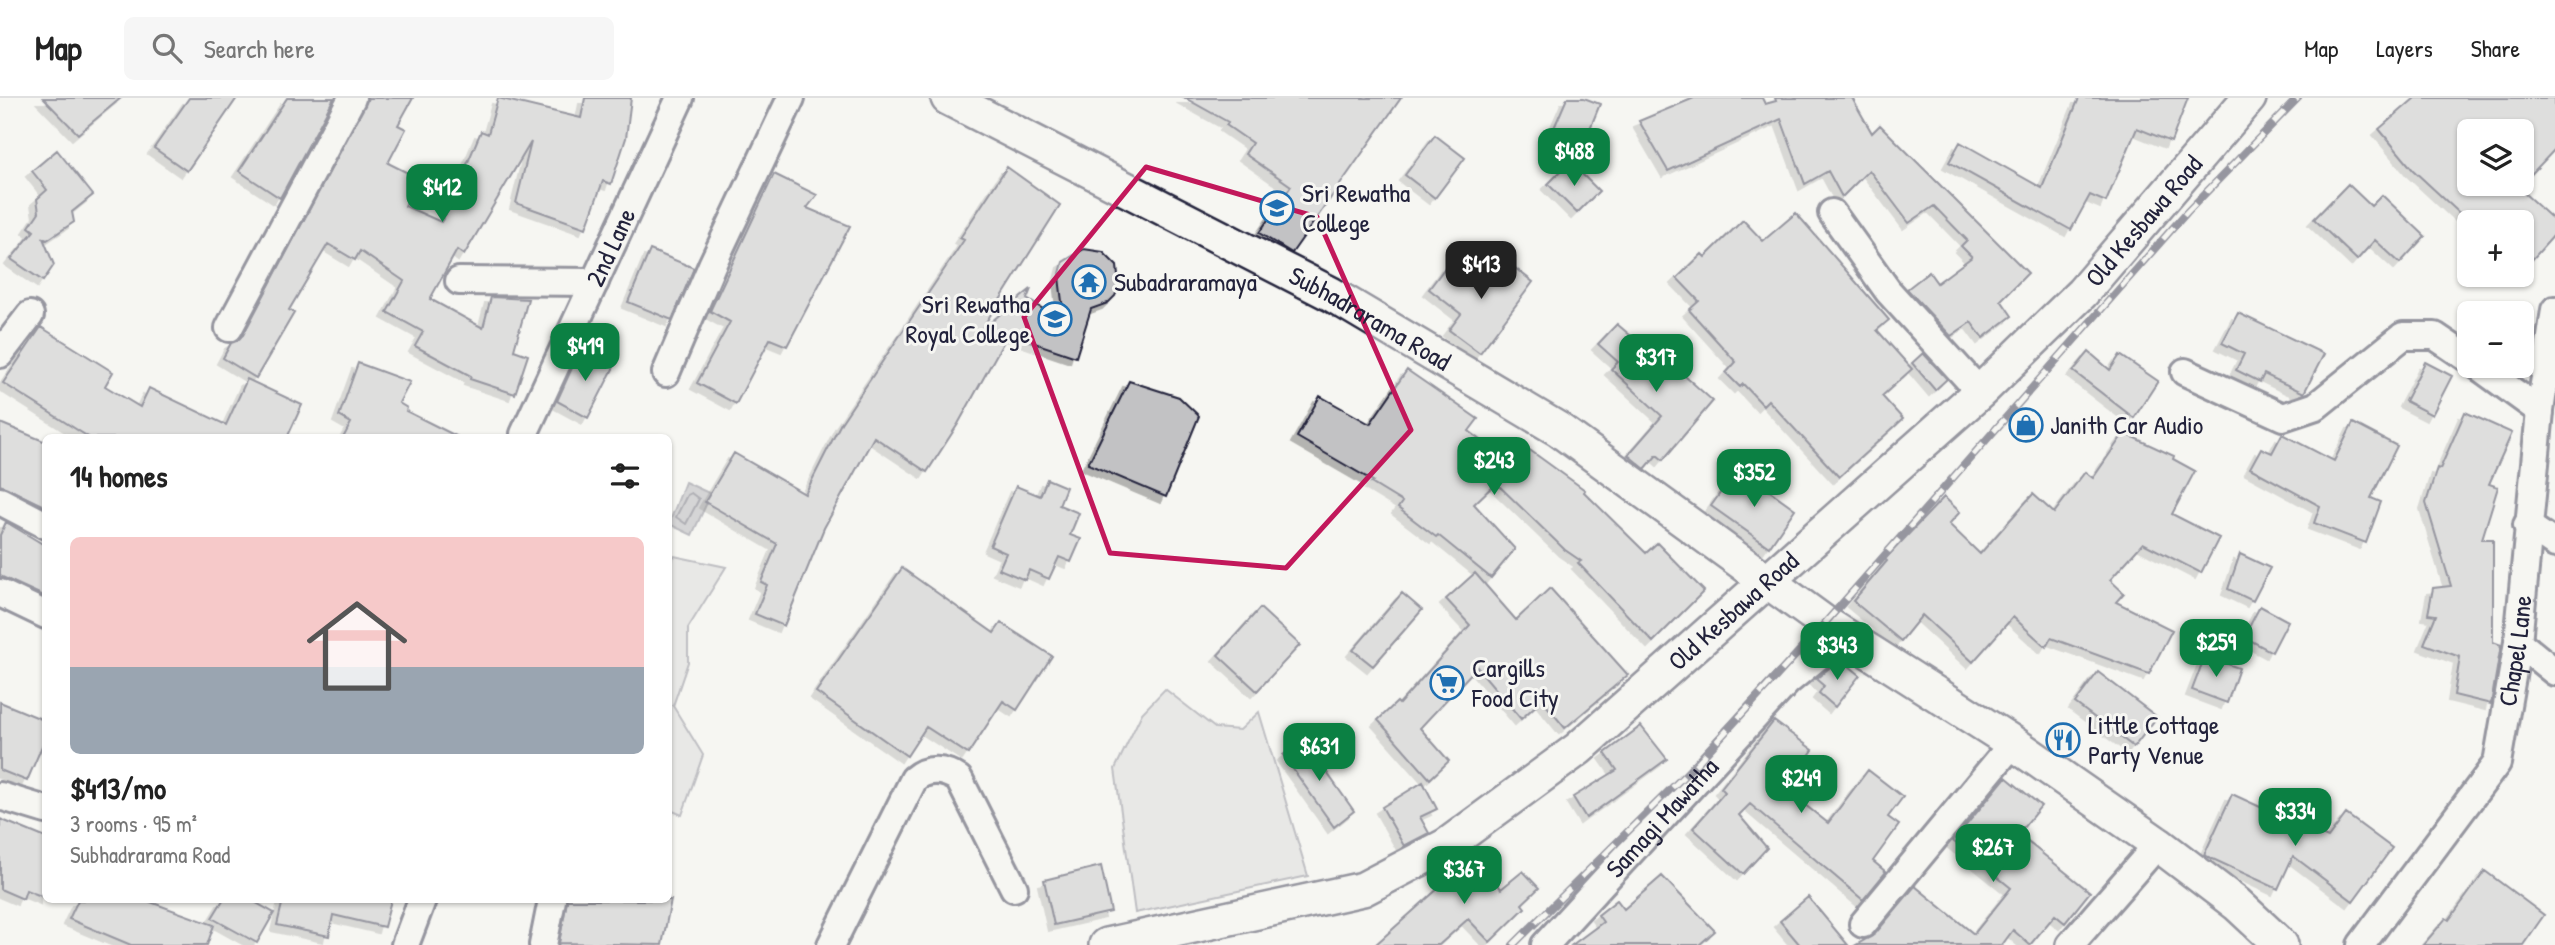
<!DOCTYPE html>
<meta charset="utf-8">
<style>
body{margin:0;font-family:"Patrick Hand",sans-serif;background:#f6f6f6;color:#222;height:100vh;display:flex;flex-direction:column;font-size:26px;white-space:nowrap}
*{box-sizing:border-box;margin:0}
p{font-size:23px;color:#767676}
.icon{flex:none;width:38px;height:38px;fill:none;stroke:currentColor;stroke-width:2;stroke-linecap:round;stroke-linejoin:round}
.map{position:relative;flex:1;overflow:hidden}
.side{position:absolute;left:42px;top:336px;width:630px;height:469px;display:flex;flex-direction:column;background:#fff;border-radius:10px;box-shadow:0 2px 5px #0004}
.side>*{flex:none}
.buttons{position:absolute;left:2457px;top:21px;display:grid;gap:14px}
.buttons a{display:grid;place-items:center;width:77px;height:77px;border-radius:10px;background:#fff;box-shadow:0 2px 5px #0004;font-size:35px}
.price{position:absolute;translate:-50% -60px;padding:0 16px;border-radius:14px;background:#0b8043;color:#fff;font-size:23px;line-height:46px;filter:drop-shadow(0 2px 4px #0008)}
.price::after{content:'';position:absolute;left:50%;top:42px;width:21px;height:16px;margin-left:-10px;background:inherit;clip-path:polygon(0 0,100% 0,50% 100%)}
.price.active{background:#222;color:#fff}
ul{padding:0;list-style:none}
li{display:grid;align-content:center;gap:14px;height:371px;padding:0 28px}
li span{display:grid;place-items:center;height:217px;border-radius:10px;color:#555}
li>.icon{margin-inline-start:auto}
span .icon{width:126px;height:126px;fill:#fffc;stroke-width:1}
li b{font-size:30px}
h2{display:flex;justify-content:space-between;align-items:center;height:84px;padding:0 28px;font-size:30px}
header{display:flex;align-items:center;gap:42px;box-sizing:border-box;height:98px;padding:0 35px;background:#fff;border-bottom:2px solid #e0e0e0}
header strong{font-size:33px}
nav{display:flex;gap:38px;margin-inline-start:auto;font-size:24px}
.search{width:490px;height:63px;background:#f6f6f6;display:flex;align-items:center;gap:18px;box-sizing:border-box;padding:0 24px;border-radius:10px;color:#767676;font-size:26px}
.map>svg:first-child{display:block}
</style>
<header>
<strong>Map</strong>
<div class="search"><svg class="icon" aria-label="search" viewBox="0 0 24 24"><circle cx="10" cy="10" r="6"/><path d="M15 15l6 6"/></svg>Search here</div>
<nav><a>Map</a><a>Layers</a><a>Share</a></nav>
</header>
<div class="map">
<svg width="2555" height="847" viewBox="0 0 2555 847">
<defs>
<filter id="shadow"><feDropShadow dx="-6" dy="6" stdDeviation="0" flood-color="#0004"/></filter>
</defs>
<rect width="100%" height="100%" fill="#f6f6f2"/>
<filter id="ink" filterUnits="userSpaceOnUse"><feTurbulence type="fractalNoise" baseFrequency=".0143" numOctaves="2"/><feDisplacementMap in="SourceGraphic" scale="14" xChannelSelector="R" yChannelSelector="G"/><feConvolveMatrix kernelMatrix="1 2 1 2 8 2 1 2 1" color-interpolation-filters="sRGB"/></filter>
<g filter="url(#ink)">
<!-- green -->
<path fill="#d7d7d7" stroke="#7c7c89" stroke-width="2" d="M674 458 726 469 688 530V564L673 608 703 657 682 717 668 711V468Z
M1165 591 1215 630 1240 632 1259 614 1308 778 1135 815 1115 671 1142 615Z"/>
<!-- water -->
<path fill="#adadb3" stroke="#757583" stroke-width="2" d="M685 384 711 396 692 437 669 426Z"/>
<g fill="none" stroke-linecap="round" stroke-linejoin="round">
<!-- shore -->
<path stroke="#5a5a6b" stroke-width="2" d="M691 395 699 401 686 426 676 419 687 397Z"/>
</g>
<!-- building -->
<path fill="#c2c2c4" stroke="#22223b" stroke-width="2" filter="url(#shadow)" d="M43 0H121L78 36Z
M189 0H237L187 73 154 50Z
M287 0H334L280 100 239 73Z
M368 0H413L398 27 406 31 388 65 418 80 405 108 441 124 465 85 460 83 481 33 488 36 498 0 581 20 585 0H631L626 40 611 86 603 83 586 130 516 105 531 44 464 157 457 152 430 201 483 230 491 199 528 201 514 252 528 257 515 296 470 281 471 278 415 248 423 234 387 214 404 183 360 153 355 162 328 146 289 212 294 215 256 280 223 260 231 245 243 237Z
M1185 0H1401L1292 155 1259 135 1291 88 1245 56 1252 45 1226 27 1228 24Z
M1567 0H1584L1600 6 1585 43 1554 30Z
M1694 0H1762L1765 6 1776 3 1775 0H1852L1872 35 1880 27 2028 175 2001 202 2012 218 1983 240 1971 224 1951 238 1907 191 1929 174 1937 185 1972 159 1961 148 1967 142 1934 108 1909 125 1869 72 1842 99 1828 73 1805 86 1781 21 1668 73 1639 23Z
M2079 0H2188L2171 44 2137 30 2106 104 2090 97 2071 132 1949 64 1960 44 2042 90Z
M2415 0H2555V51L2522 86V33H2469V86H2514L2555 123V136L2522 173V124H2469L2413 72 2379 31Z
M1435 37 1465 60 1435 100 1405 77Z
M57 52 93 97 72 114 74 124 47 142 43 140 54 167 43 183 11 161 34 133 29 129 39 114 37 101 47 92 32 73Z
M1570 64 1599 93 1577 115 1548 86Z
M1007 69 1060 107 981 232 1031 191 1027 201 1048 214 1049 208 1063 212 1059 179 1063 164 1084 151 1103 154 1117 168 1119 188 1115 198 1108 205 1091 211 1076 259 1008 236 958 326 927 374 874 339 824 430 784 528 755 516 767 487 761 484 777 446 705 404 734 355 805 396 841 325 964 142 960 140Z
M774 76 817 97 807 110 850 128 787 248 770 241 736 306 697 285 730 224 710 213Z
M2348 86 2371 108 2382 97 2425 138 2400 165 2375 142 2357 162 2314 121Z
M1796 115 1889 222 1877 232 1912 271 1882 298 1903 321 1839 379 1768 302 1763 307 1743 286 1740 289 1726 275 1736 264 1689 212 1699 203 1677 180 1702 156 1705 159 1743 122 1763 143Z
M650 152 694 170 672 222 628 204Z
M1502 160 1533 184 1480 255 1449 232 1461 216 1429 191 1447 167 1479 191Z
M2238 215 2324 256 2304 295 2264 276 2260 284 2236 272 2244 256 2222 245Z
M1617 226 1665 267 1668 263 1713 303 1663 362 1657 357 1645 371 1628 357 1662 318 1611 271 1618 264 1598 246Z
M41 229 113 274 105 288 140 309 149 290 226 327 247 281 302 307 287 340H90L3 285Z
M581 250 615 267 588 320 557 303Z
M2089 254 2110 272 2120 257 2158 283 2134 320 2073 273Z
M1923 255 1947 281 1935 292 1912 265Z
M2425 264 2452 278 2432 317 2405 303Z
M358 265 410 284 399 305 407 310 406 313 460 340H343L351 325 339 318Z
M1407 272 1478 321 1469 333 1513 366 1527 350 1585 392 1584 394 1646 455 1657 445 1704 493 1653 544 1578 465 1581 463 1565 452 1496 385 1474 406 1515 451 1491 480 1438 437 1436 439 1398 410 1402 404 1371 385 1373 383 1297 339 1320 298 1370 326Z
M1129 283 1179 299 1199 318 1166 399 1088 366Z
M2465 314 2512 335 2489 386 2498 389 2482 441H2493V544L2501 547 2491 606 2454 597 2460 559 2424 546 2436 517 2428 516 2433 490 2451 488 2426 405 2437 370 2440 371Z
M0 325 46 344V409L0 387Z
M2353 325 2397 348 2371 400 2381 404 2366 445 2314 425 2320 408 2250 370 2261 350 2272 355 2282 336 2334 363Z
M2124 335 2174 358 2173 361 2195 373 2172 416 2219 440 2201 475 2143 445 2110 482 2124 495 2116 504 2172 532 2149 576 2051 540 2046 549 2013 519 1973 564 1922 517 1901 543 1853 503 1887 463 1885 461 1944 399 1960 414 1949 426 1980 456 2033 396 2054 415 2085 374 2093 380Z
M1733 377 1745 385 1749 378 1795 411 1769 449 1711 408Z
M1047 381 1066 389 1059 407 1079 415 1070 437 1081 441 1071 464 1059 459 1049 481 1029 472 1025 482 999 471 1006 455 990 448 1016 388 1040 398Z
M6 424 46 448V499L0 478V437Z
M2240 456 2270 470 2253 503 2228 491Z
M902 470 994 535 1001 525 1052 558 1017 612 1003 603 968 656 926 629 907 658 816 594Z
M1475 475 1516 522 1550 490 1628 577 1565 630 1542 602 1521 621 1477 569 1420 630 1449 663 1430 681 1378 622 1397 604 1399 606 1470 527 1446 501Z
M1402 495 1422 512 1373 568 1353 552Z
M2260 508 2288 523 2272 554 2244 539Z
M1260 510 1300 547 1257 593 1218 557Z
M2205 558 2239 570 2227 605 2192 592Z
M1843 563 1860 577 1835 609 1819 595 1824 588 1816 581 1834 566 1838 570Z
M2098 574 2157 619 2134 649 2075 605Z
M0 604 46 623V639L27 683 0 672Z
M1774 623 1813 652 1785 691 1828 725 1868 672 1903 699 1888 719 1899 727 1873 763 1886 774 1863 802 1750 706 1739 717 1767 750 1743 776 1693 730 1725 694 1721 690Z
M1641 628 1667 661 1586 720 1573 699 1617 672 1605 655Z
M1304 642 1354 713 1334 729 1283 657Z
M2006 679 2041 708 2018 736 2090 794 2065 825 2055 817 2030 847 2013 832 2002 847H1856L1875 836 1915 788 1974 836 2011 790 1953 743Z
M1423 684 1437 711 1420 719 1429 735 1404 748 1382 709Z
M2232 696 2328 740 2346 716 2392 750 2353 803 2293 758 2278 791 2204 757Z
M0 721 46 740V800L26 792 23 801 0 791Z
M1476 752 1501 791 1523 773 1539 790 1522 806 1525 810 1490 844 1468 821 1439 847H1375L1460 771 1456 765Z
M1101 768 1111 814 1054 827 1044 782Z
M2485 773 2544 817 2523 847H2423L2446 820 2449 822Z
M1662 778 1715 833 1699 847H1572L1603 824 1598 817 1617 802 1624 811Z
M1808 799 1848 847H1800L1780 823Z
M78 802H145L214 827 207 847H131L69 821Z
M223 802H251L274 815 257 845 212 820Z
M283 802H391L384 829 333 817 329 838 277 827Z
M567 802H671L662 847 559 845Z"/>
<g fill="none" stroke-linecap="round" stroke-linejoin="round">
<defs>
<g id="minor">
<path d="M1832 115 1888 193 1980 294"/>
<path d="M459 183 595 184"/>
<path d="M229 230 352 0"/>
<path d="M0 256 30 217"/>
<path d="M2478 268 2540 313"/>
<path d="M2185 274 2283 319 2316 308 2403 238H2435L2469 261"/>
<path d="M666 275 712 167 791 0"/>
<path id="s1" d="M524 336 680 0"/>
<path d="M0 403 46 427"/>
<path d="M2527 427 2555 446"/>
<path d="M0 495 46 517"/>
<path d="M2518 544 2555 574"/>
<path d="M0 698 46 712"/>
<path d="M1863 826 2013 645"/>
<path d="M405 847 422 802"/>
<path d="M543 847 552 802"/>
<path d="M831 847 914 681C928 669 944 671 959 681L1014 790"/>
<path id="s2" d="M1545 847 1787 584 1844 537"/>
<path d="M2070 847 2158 746"/>
<path id="s3" d="M2361 847 2497 665 2518 544 2540 313 2555 212"/>
</g>
<g id="major">
<path id="s4" d="M948 0 1331 196 1558 331 1825 525 2013 645 2158 746 2237 806 2281 847"/>
<path id="s5" d="M1106 847 1363 791 1447 747 1578 651 1980 294 2082 195 2249 0"/>
</g>
</defs>
<!-- minor casing -->
<use href="#minor" stroke="#22223b" stroke-width="32"/>
<!-- major casing -->
<use href="#major" stroke="#22223b" stroke-width="38"/>
<!-- minor -->
<use href="#minor" stroke="#f6f6f2" stroke-width="26"/>
<!-- major -->
<use href="#major" stroke="#f6f6f2" stroke-width="33"/>
<defs>
<path id="rail" d="M1513 847 1699 663 1825 525 2187 114 2298 0"/>
</defs>
<!-- rail casing -->
<use href="#rail" stroke="#22223b" stroke-width="8"/>
<!-- rail -->
<use href="#rail" stroke="#f6f6f2" stroke-width="5" stroke-dasharray="16" stroke-linecap="butt"/>
</g>
</g>
<!-- marked area -->
<path d="M0 0H2555V847H0ZM1146 69 1317 119 1411 332 1286 470 1110 455 1024 219Z" fill="#f6f6f2" fill-opacity=".55" fill-rule="evenodd"/>
<path fill="none" stroke="#c2185b" stroke-width="5" stroke-linejoin="round" d="M1146 69 1317 119 1411 332 1286 470 1110 455 1024 219Z"/>
<!-- icons -->
<defs>
<symbol id="school-ring" viewBox="-11 -11 22 22"><circle r="9.5" fill="#f6f6f2" stroke="#1f6fb2" stroke-width="1.5"/><path d="M0-5L7-2L0 1L-7-2ZM-4 1L0 2.5L4 1V4Q0 6-4 4Z" fill="#1f6fb2"/></symbol>
<symbol id="temple-ring" viewBox="-11 -11 22 22"><circle r="9.5" fill="#f6f6f2" stroke="#1f6fb2" stroke-width="1.5"/><path d="M0-6L5-2H3V0L6.5 2.5H4V6H1.5V3h-3V6H-4V2.5H-6.5L-3 0V-2H-5Z" fill="#1f6fb2"/></symbol>
<symbol id="shop-ring" viewBox="-11 -11 22 22"><circle r="9.5" fill="#f6f6f2" stroke="#1f6fb2" stroke-width="1.5"/><path d="M-5-2.5h2.3a2.7 3.5 0 0 1 5.4 0H5L5.5 6h-11ZM-1.5-2.5h3a1.5 2.3 0 0 0-3 0Z" fill="#1f6fb2"/></symbol>
<symbol id="supermarket-ring" viewBox="-11 -11 22 22"><circle r="9.5" fill="#f6f6f2" stroke="#1f6fb2" stroke-width="1.5"/><path d="M-6-5.5h2.5l.6 2H6L4.5 2H-2.5L-4.4-4H-6ZM-1.5 3.2a1.3 1.3 0 1 0 .1 0ZM3 3.2a1.3 1.3 0 1 0 .1 0Z" fill="#1f6fb2"/></symbol>
<symbol id="restaurant-ring" viewBox="-11 -11 22 22"><circle r="9.5" fill="#f6f6f2" stroke="#1f6fb2" stroke-width="1.5"/><path d="M-5-6h1v4h1v-4h1v4h1v-4h1v5L-1.5 .5V6h-2V.5L-5-1ZM5-6V6H3V1.5H1.5Q1.5-4 5-6Z" fill="#1f6fb2"/></symbol>
</defs>
<g fill-rule="evenodd">
<use href="#school-ring" x="1258" y="91" width="38" height="38"/>
<use href="#temple-ring" x="1070" y="165" width="38" height="38"/>
<use href="#school-ring" x="1036" y="202" width="38" height="38"/>
<use href="#shop-ring" x="2007" y="308" width="38" height="38"/>
<use href="#supermarket-ring" x="1428" y="566" width="38" height="38"/>
<use href="#restaurant-ring" x="2044" y="623" width="38" height="38"/>
</g>
<g text-anchor="middle" stroke-width="6" stroke-linejoin="round" paint-order="stroke">
<!-- poi labels -->
<g font-size="26" fill="#22223b" stroke="#f6f6f2" text-anchor="start">
<text x="1302" y="104">Sri Rewatha<tspan x="1302" dy="30">College</tspan></text>
<text x="1114" y="193">Subadraramaya</text>
<text x="1030" y="215" text-anchor="end">Sri Rewatha<tspan x="1030" dy="30">Royal College</tspan></text>
<text x="2050" y="336">Janith Car Audio</text>
<text x="1472" y="579">Cargills<tspan x="1472" dy="30">Food City</tspan></text>
<text x="2088" y="636">Little Cottage<tspan x="2088" dy="30">Party Venue</tspan></text>
</g>
<!-- street labels -->
<g font-size="26" fill="#22223b" stroke="#f6f6f2">
<text dy="9" stroke="none"><textPath href="#s5" startOffset="1295">Old Kesbawa Road</textPath></text>
<text dy="9" stroke="none"><textPath href="#s1" startOffset="206">2nd Lane</textPath></text>
<text dy="9" stroke="none"><textPath href="#s4" startOffset="476">Subhadrarama Road</textPath></text>
<text dy="9" stroke="none"><textPath href="#s5" startOffset="728">Old Kesbawa Road</textPath></text>
<text dy="9" stroke="none"><textPath href="#s3" startOffset="341">Chapel Lane</textPath></text>
<text dy="9" stroke="none"><textPath href="#s2" startOffset="173">Samagi Mawatha</textPath></text>
</g>
</g>
</svg>
<div class="buttons">
<a><svg class="icon" aria-label="layers" viewBox="0 0 24 24"><path d="M12 4l9 5-9 5-9-5zM3 14l9 5 9-5"/></svg></a>
<a>+</a>
<a>−</a>
</div>
<b class="price" style="left:1574px;top:90px">$488</b>
<b class="price" style="left:442px;top:126px">$412</b>
<b class="price active" style="left:1481px;top:203px">$413</b>
<b class="price" style="left:585px;top:285px">$419</b>
<b class="price" style="left:1656px;top:296px">$317</b>
<b class="price" style="left:1494px;top:399px">$243</b>
<b class="price" style="left:1754px;top:411px">$352</b>
<b class="price" style="left:2216px;top:581px">$259</b>
<b class="price" style="left:1837px;top:584px">$343</b>
<b class="price" style="left:1319px;top:685px">$631</b>
<b class="price" style="left:1801px;top:717px">$249</b>
<b class="price" style="left:2295px;top:750px">$334</b>
<b class="price" style="left:1993px;top:786px">$267</b>
<b class="price" style="left:1464px;top:808px">$367</b>
<section class="side">
<h2>14 homes<svg class="icon" aria-label="filters" viewBox="0 0 24 24"><path d="M4 7h16M4 17h16"/><circle cx="9" cy="7" r="2"/><circle cx="15" cy="17" r="2"/></svg></h2>
<ul>
<li><span style="background:linear-gradient(#f6c9c9 60%,#9aa5b1 0)"><svg class="icon" aria-label="home" viewBox="0 0 24 24"><path d="M3 11l9-7 9 7M6 9v11h12V9"/></svg></span><div><b>$413/mo</b><p>3 rooms · 95 m²</p><p>Subhadrarama Road</p></div></li>
</ul>
</section>
</div>
